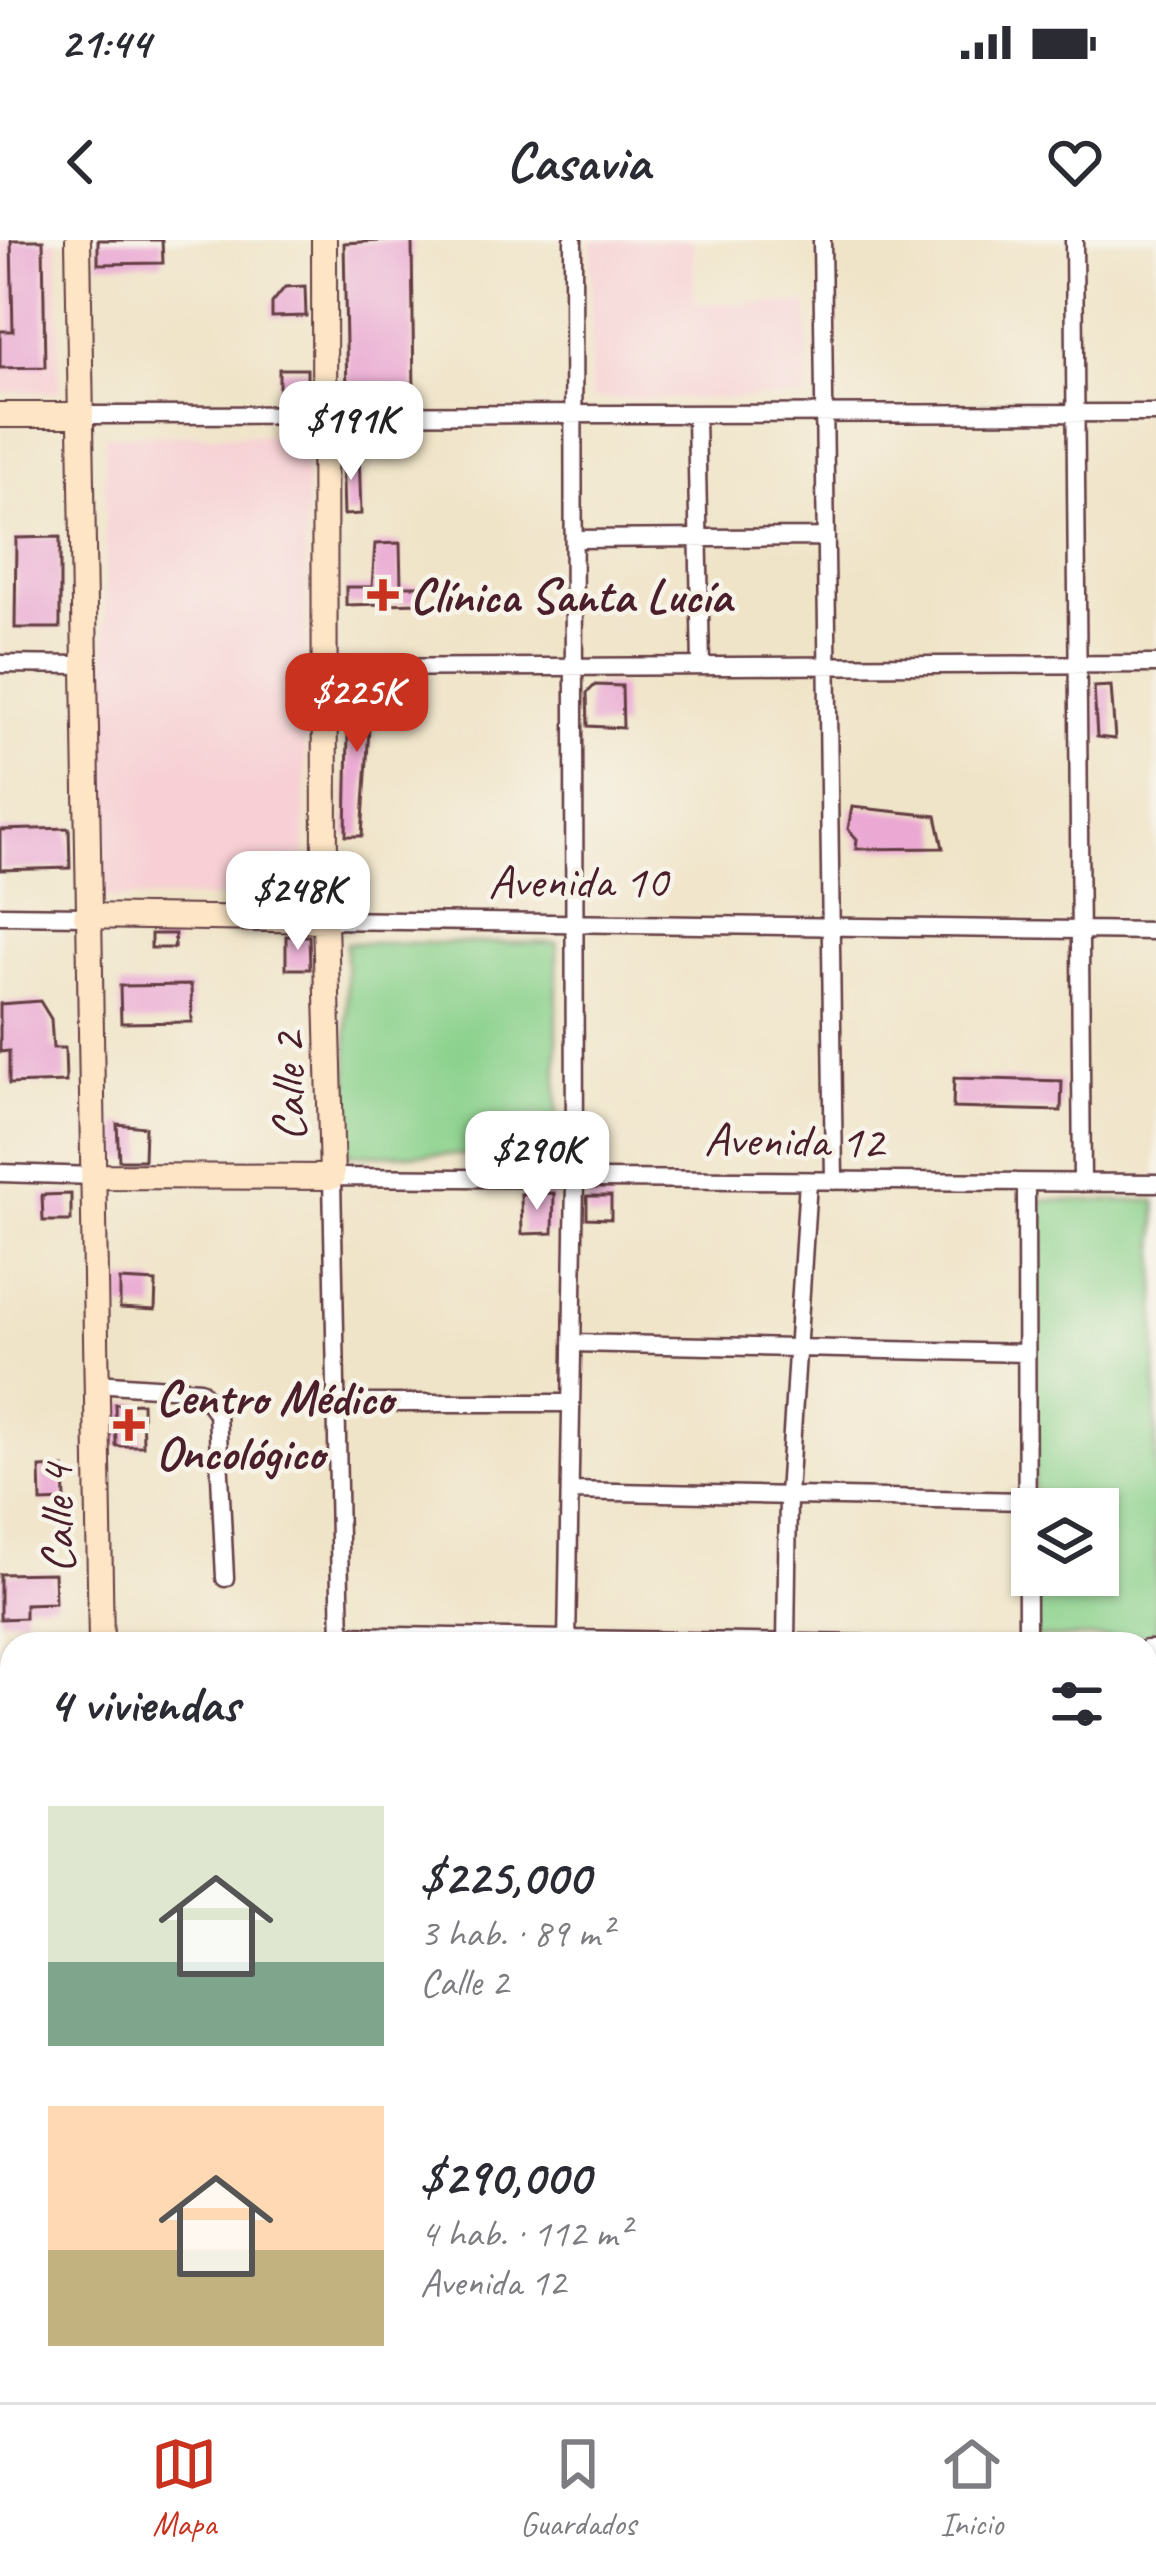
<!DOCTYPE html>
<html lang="es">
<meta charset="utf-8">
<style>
body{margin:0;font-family:Caveat,sans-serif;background:#f2f2f3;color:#2b2b33;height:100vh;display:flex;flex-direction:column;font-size:45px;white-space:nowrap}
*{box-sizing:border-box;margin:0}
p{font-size:39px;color:#7c7c81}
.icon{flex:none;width:66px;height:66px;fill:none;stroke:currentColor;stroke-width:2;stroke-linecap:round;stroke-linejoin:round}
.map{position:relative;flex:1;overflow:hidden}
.side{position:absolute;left:0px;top:1392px;width:1158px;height:771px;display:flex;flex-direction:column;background:#fff;border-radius:36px 36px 0 0;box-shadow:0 3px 9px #0004}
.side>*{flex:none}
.controls{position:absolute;left:1011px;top:1248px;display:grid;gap:24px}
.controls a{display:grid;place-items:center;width:108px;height:108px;border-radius:0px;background:#fff;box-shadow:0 3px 9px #0004;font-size:60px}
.price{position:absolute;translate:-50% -102px;padding:0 27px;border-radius:24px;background:#fff;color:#222;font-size:39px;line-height:78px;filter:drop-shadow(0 3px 6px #0008)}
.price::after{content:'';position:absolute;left:50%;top:72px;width:36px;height:27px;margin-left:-18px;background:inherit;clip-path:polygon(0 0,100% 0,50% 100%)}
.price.on{background:#c8321e;color:#fff}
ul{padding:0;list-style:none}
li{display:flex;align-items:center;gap:36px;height:300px;padding:0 48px}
li span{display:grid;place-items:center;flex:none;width:336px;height:240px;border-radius:0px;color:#555}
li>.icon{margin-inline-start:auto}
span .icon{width:144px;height:144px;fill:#fffc;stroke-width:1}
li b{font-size:51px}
h2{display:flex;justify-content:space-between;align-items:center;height:144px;padding:0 48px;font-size:51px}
.status{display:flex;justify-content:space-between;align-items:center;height:84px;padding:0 60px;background:#fff;direction:ltr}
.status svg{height:33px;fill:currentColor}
header{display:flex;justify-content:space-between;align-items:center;height:156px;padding:0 48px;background:#fff;font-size:54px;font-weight:700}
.menu{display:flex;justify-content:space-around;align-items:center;height:168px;border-top:3px solid #e1e1e2;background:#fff;font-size:33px;color:#7c7c81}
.menu a{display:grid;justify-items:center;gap:6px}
.menu .on{color:#c8321e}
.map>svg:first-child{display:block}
</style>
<div class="status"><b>21:44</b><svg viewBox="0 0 49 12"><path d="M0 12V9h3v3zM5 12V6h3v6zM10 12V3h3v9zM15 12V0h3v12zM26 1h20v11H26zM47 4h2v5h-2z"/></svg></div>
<header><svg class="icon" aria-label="back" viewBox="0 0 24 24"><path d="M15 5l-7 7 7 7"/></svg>Casavia<svg class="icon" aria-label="heart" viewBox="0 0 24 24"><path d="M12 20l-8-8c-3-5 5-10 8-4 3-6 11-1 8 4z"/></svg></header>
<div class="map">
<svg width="1156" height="2162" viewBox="0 0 1156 2162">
<rect width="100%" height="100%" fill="#f7f3e8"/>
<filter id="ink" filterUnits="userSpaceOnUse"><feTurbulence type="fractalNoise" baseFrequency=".00833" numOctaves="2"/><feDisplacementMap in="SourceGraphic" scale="24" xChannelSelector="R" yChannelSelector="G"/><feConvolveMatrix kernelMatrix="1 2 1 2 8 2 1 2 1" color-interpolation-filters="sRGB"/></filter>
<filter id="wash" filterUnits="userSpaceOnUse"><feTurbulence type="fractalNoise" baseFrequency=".004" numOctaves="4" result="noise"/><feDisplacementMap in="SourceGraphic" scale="48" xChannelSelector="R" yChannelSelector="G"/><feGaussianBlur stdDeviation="2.7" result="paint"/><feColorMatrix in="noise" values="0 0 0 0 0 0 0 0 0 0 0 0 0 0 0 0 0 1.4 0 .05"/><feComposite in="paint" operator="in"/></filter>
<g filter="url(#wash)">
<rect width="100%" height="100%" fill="#f0e4c8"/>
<!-- built -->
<path fill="#f7cfd4" d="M0 0H58L59 152H0Z
M591 0H693L694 63H808V158L591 159Z
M105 195H306L305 658H105Z"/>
<!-- green -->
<path fill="#8ad18c" stroke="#6a785c" stroke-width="3" d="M346 703H557V916L349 914Z
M1035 960 1156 961V1397L1034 1398V1335H1098V1269H1034Z"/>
<g id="blocks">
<!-- building -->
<path fill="#eaa8d3" d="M11 0H43L45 127 0 128V91H13Z
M98 0H162L163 23 98 24Z
M398 0 412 1 414 153 347 154 344 3Z
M305 46 306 76 272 77V63L285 47Z
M279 129H307V156L279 157Z
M342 212H359L361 274 344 275Z
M60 297V388H15L16 298Z
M400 303 401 346H419L420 363 346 365V347H372L375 304Z
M349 443H372L362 596H346Z
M595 445 622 446 623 488 588 486 587 453Z
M1111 446 1115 499 1097 497 1094 447Z
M852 567 936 576 943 608 856 609 857 599 848 589Z
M69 588 70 628 0 630V590Z
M151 694H175L174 708H151Z
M286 696H309L310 729H286Z
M191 745 192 782 121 783 120 746Z
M40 761 51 779 53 808H65L66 842 9 844V811L0 812V764Z
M954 838 1062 841 1061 871 953 868Z
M117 884 145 887 144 920H119Z
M554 953 553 993 522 994 521 954Z
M71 954V981H43L42 955Z
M587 956H611V979L587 978Z
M120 1040 156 1042 155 1070 120 1068Z
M142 1163 143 1206H116L115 1164Z
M64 1227 65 1261 41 1262 40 1228Z
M54 1333 55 1363 25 1364V1378L0 1379V1334Z"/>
</g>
</g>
<g filter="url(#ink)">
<use href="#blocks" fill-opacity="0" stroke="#633d43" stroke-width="3"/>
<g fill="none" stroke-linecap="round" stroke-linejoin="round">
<defs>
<path id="lane" d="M0 1467 12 1465
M531 2151 567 2162"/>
<path id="street" d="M822 0 834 941
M1074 0 1082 943
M81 175 1156 173
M696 176 701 426
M574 299 826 297
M0 424 85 425
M324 428 1156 424
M0 675 86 676
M325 680 1156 691
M0 933 95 936
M1026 944 1027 1404
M572 1103 1026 1113
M95 1143 200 1150 217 1173 225 1338
M336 1163H571
M570 1251 1026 1261
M341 1395 863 1404
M341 1404 332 937 1156 943
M567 1404 575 939 573 0
M786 1404 788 1255 808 941
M1146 1409H1156
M1146 1720 1156 1721
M0 2005 12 2008
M20 2151 65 2162
M322 2162 330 2151
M401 2162 414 2151
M971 2162V2151"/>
<path id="secondary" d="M78 0 101 1404
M0 175H81
M86 676 325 680
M95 936 332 937 325 680 324 0
M0 1848 12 1833
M0 1869 12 1872
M769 2151 790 2162"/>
</defs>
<!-- lane casing -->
<use href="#lane" stroke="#633d43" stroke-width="14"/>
<!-- street casing -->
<use href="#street" stroke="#633d43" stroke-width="21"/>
<!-- secondary casing -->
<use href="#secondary" stroke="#633d43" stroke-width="28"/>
<!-- path -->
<path stroke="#633d43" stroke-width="3" stroke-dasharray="3 9" stroke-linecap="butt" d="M812 2151 832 2162"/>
<!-- lane -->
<use href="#lane" stroke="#fff" stroke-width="9"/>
<!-- street -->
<use href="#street" stroke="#fff" stroke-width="16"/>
<!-- secondary -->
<use href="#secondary" stroke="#fde5c5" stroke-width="24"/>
</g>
</g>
<!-- markers -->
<g fill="#c8321e" stroke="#f7f3e8" stroke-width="4.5">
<path d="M377 337h12v12h12v12h-12v12h-12v-12h-12v-12h12z"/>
<path d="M123 1167h12v12h12v12h-12v12h-12v-12h-12v-12h12z"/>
</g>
<g text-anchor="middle" stroke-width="9" stroke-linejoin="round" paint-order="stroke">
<!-- poi labels -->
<g font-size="48" font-weight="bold" fill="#4a1f2b" stroke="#f7f3e8" text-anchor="start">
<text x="410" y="372">Clínica Santa Lucía</text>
<text x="156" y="1174">Centro Médico<tspan x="156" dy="55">Oncológico</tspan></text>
</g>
<!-- street labels -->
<g font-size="48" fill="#4a1f2b" stroke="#f7f3e8">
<text x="578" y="657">Avenida 10</text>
<text transform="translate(287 847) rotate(-91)" y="17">Calle 2</text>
<text transform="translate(794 899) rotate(1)" y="17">Avenida 12</text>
<text transform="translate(56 1279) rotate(-91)" y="17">Calle 4</text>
</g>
</g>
</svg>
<div class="controls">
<a><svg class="icon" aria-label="layers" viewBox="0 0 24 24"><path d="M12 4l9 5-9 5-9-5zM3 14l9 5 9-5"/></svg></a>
</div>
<b class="price" style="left:351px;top:243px">$191K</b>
<b class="price on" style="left:357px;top:515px">$225K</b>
<b class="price" style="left:298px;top:713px">$248K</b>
<b class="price" style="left:537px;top:973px">$290K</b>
<section class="side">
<h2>4 viviendas<svg class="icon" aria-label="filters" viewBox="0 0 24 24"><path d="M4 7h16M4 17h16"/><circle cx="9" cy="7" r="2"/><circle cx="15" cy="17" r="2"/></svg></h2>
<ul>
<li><span style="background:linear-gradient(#dfe7d0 65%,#7fa58c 0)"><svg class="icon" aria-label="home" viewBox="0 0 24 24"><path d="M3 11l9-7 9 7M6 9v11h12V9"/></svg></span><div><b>$225,000</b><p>3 hab. · 89 m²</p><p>Calle 2</p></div></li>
<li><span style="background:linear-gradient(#ffd9b3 60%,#c2b280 0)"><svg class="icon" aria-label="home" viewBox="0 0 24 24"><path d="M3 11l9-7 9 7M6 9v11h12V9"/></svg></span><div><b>$290,000</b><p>4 hab. · 112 m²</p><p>Avenida 12</p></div></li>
</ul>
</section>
</div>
<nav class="menu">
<a class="on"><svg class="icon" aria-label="map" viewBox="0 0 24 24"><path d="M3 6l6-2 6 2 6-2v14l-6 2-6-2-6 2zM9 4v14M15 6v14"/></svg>Mapa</a>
<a><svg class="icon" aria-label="saved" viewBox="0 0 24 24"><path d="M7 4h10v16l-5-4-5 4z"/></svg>Guardados</a>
<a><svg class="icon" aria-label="home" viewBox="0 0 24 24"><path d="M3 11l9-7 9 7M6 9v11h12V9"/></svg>Inicio</a>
</nav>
